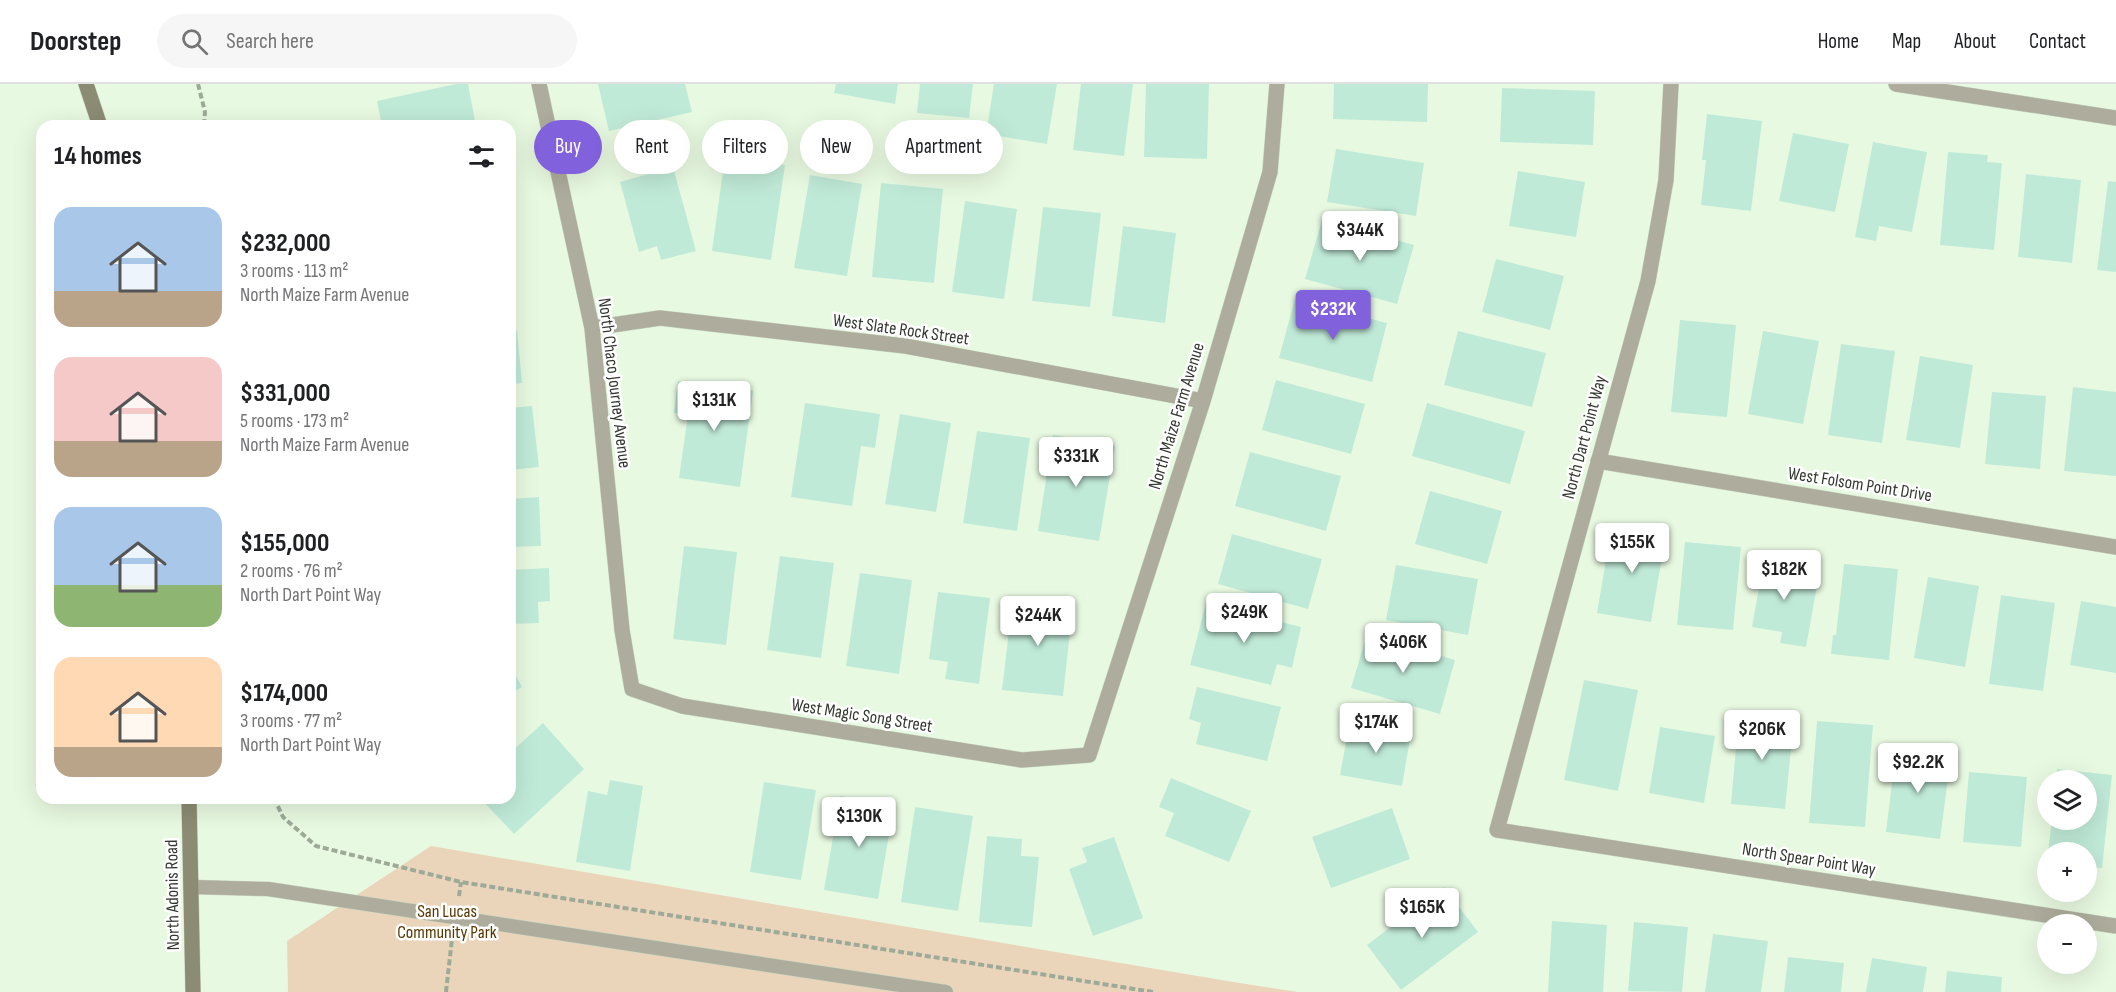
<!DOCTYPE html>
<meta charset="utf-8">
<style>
body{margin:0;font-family:"Sofia Sans Condensed",sans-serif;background:#f6f6f6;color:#202124;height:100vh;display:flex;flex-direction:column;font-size:22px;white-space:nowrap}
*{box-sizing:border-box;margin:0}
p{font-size:20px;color:#757577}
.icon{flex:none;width:33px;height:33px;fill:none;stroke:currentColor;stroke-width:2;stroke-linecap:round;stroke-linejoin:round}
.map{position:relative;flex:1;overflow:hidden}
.panel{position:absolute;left:36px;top:36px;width:480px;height:684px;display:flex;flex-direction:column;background:#fff;border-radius:18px;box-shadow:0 6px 24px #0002}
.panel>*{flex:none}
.hud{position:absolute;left:534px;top:36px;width:570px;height:54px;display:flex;gap:12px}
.buttons{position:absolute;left:2037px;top:686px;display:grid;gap:12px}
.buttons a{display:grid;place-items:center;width:60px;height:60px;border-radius:50%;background:#fff;box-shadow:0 6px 24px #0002;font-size:30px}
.price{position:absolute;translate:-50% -51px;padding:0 14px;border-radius:6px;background:#fff;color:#222;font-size:20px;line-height:39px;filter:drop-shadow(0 2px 3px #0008)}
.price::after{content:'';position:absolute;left:50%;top:36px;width:18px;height:14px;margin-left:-9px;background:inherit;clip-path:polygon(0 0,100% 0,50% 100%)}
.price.selected{background:#8161dc;color:#fff}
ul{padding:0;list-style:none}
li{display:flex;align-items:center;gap:18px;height:150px;padding:0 18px}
li span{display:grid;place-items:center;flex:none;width:168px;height:120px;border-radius:18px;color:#555}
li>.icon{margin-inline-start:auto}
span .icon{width:72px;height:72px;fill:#fffc;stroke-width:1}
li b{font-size:26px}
h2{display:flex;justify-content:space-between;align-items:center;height:72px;padding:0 18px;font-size:26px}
.pill{padding:0 21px;border-radius:27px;background:#fff;box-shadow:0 6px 24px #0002;font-size:21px;line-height:54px}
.pill.selected{background:#8161dc;color:#fff}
header{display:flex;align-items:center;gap:36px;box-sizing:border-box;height:84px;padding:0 30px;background:#fff;border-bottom:2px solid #e0e0e0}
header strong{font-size:28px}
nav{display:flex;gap:33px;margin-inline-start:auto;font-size:21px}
.search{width:420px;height:54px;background:#f6f6f6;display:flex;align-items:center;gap:15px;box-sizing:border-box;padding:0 21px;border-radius:33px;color:#757577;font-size:22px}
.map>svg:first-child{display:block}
</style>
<header>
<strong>Doorstep</strong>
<div class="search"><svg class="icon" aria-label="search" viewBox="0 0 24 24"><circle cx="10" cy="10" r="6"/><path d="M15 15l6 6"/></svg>Search here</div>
<nav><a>Home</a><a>Map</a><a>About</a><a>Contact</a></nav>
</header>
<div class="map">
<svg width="2116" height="908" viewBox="0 0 2116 908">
<rect width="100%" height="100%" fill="#e8f9e1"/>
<!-- green -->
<path fill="#ead5bb" d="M431 762 1233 898 1298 908H288L287 857Z"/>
<!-- building -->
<path fill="#c0ead8" d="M456 0H468L476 42H382L377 17Z
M598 0H685L692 28 609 47Z
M836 0H898L895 20 834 9Z
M920 0H973L969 34 917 29Z
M994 0H1057L1047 60 986 50Z
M1081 0H1133L1124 72 1073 66Z
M1146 0H1209L1207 75 1144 73Z
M1334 0H1428L1427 38 1333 35Z
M1502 4 1595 7 1593 61 1500 58Z
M1707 30 1762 37 1751 127 1701 121 1706 76H1702Z
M1793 49 1849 60 1835 128 1779 117Z
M1873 58 1927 68 1912 148 1879 142 1876 157 1855 153Z
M1336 65 1424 79 1416 132 1327 118Z
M1948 68 1988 71 1987 78 2002 79 1994 166 1940 161Z
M725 72 785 81 771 176 712 167Z
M673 83 696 167 661 176 657 162 639 168 620 98Z
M1518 87 1585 98 1576 153 1509 142Z
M2026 90 2081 96 2072 179 2018 173Z
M810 91 862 100 847 192 794 184Z
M2108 97 2116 98V188L2097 186Z
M881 99 943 105 934 199 872 193Z
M965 117 1017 125 1004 215 952 208Z
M1043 123 1101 129 1090 223 1032 217Z
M1322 136 1414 161 1397 220 1305 195Z
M1123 142 1176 149 1165 239 1112 232Z
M1496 175 1564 192 1550 246 1482 228Z
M1295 215 1387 239 1372 298 1279 274Z
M1680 236 1736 241 1727 333 1671 328Z
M510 246H517L522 299 510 300Z
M1458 247 1546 269 1532 323 1444 301Z
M1763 247 1819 257 1803 340 1748 330Z
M1841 260 1895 267 1882 359 1828 351Z
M1920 272 1973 281 1960 364 1906 356Z
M1276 296 1365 320 1351 370 1262 346Z
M678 297 753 307 740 403 679 394 688 331 674 329Z
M2073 303 2116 308V392L2064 387Z
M1992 308 2046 312 2040 385 1985 380Z
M805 319 880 330 875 364 861 362 852 422 791 413Z
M1427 319 1525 347 1510 400 1412 372Z
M532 322 539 383 510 386V324Z
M900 330 951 339 936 428 885 420Z
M977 347 1030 354 1017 447 963 439Z
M1053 351 1115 362 1099 457 1038 447Z
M1250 368 1341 392 1326 447 1235 422Z
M1430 407 1502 427 1487 480 1415 460Z
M539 413 541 462 510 463V415Z
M1612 441 1666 450 1651 538 1597 529Z
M1232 450 1322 475 1308 525 1218 500Z
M1685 458 1741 463 1733 546 1677 541Z
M684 462 737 468 726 561 673 555Z
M1765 470 1799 476 1796 498 1817 502 1806 563 1780 559 1782 548 1752 543Z
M780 472 834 479 821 574 767 566Z
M1844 480 1898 485 1889 576 1831 570 1833 551H1836Z
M1396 481 1478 495 1468 551 1386 536Z
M549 484 550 517 538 518 539 539 510 540V486Z
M860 489 912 496 899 590 846 582Z
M1928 493 1979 502 1965 583 1914 574Z
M938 508 990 514 979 600 945 595 948 578 929 575Z
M2001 511 2055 519 2043 607 1989 600Z
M1013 513 1073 520 1063 612 1002 606Z
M2081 517 2116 523V589L2070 581Z
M1206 519 1301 543 1292 584 1277 580 1271 601 1190 581Z
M1367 550 1455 576 1440 630 1351 604Z
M510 581 522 603 510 610Z
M1584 596 1638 606 1618 707 1564 696Z
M1197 603 1281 623 1267 677 1196 660 1201 639 1189 635Z
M1739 630 1794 635 1785 725 1731 720Z
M1350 637 1411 649 1402 702 1340 691Z
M1817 637 1873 641 1865 743 1809 739Z
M543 639 584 685 514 750 480 714H510V669Z
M1660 643 1715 652 1704 719 1649 709Z
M1896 665 1951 672 1940 755 1886 748Z
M2057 685 2112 691 2102 784 2086 783V768H2048L2052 735H2086V696H2056Z
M1969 688 2027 693 2021 763 1963 758Z
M1171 694 1251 727 1229 778 1165 752 1174 729 1159 723Z
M610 696 643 702 630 787 576 778 588 707 607 711Z
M764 698 816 706 801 796 750 788Z
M840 712 894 721 878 815 824 806Z
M915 723 973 732 958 827 901 818Z
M1392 724 1410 775 1331 804 1312 753Z
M987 752 1022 755 1021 772 1039 773 1032 843 979 838Z
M1114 753 1143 834 1093 852 1069 785 1087 778 1082 764Z
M1444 803 1478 848 1401 906 1367 861Z
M1552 837 1607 841 1603 908H1548Z
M1634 838 1688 843 1682 908 1628 907Z
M1713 850 1768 857 1761 908H1705Z
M1788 873 1844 879 1841 908H1784Z
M1872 874 1927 883 1923 908H1866Z
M1947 887 2002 893 2001 908H1945Z"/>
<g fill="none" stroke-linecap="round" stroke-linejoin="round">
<defs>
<path id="lane" d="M192 803 268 805 946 908"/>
<path id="street" d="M539 0 592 244 622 546 632 605 682 622 1022 676 1089 671 1203 317 1270 88 1277 0
M1671 0 1666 96 1648 197 1497 746 2116 842
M1896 0 2116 34
M592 244 660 234 905 262 1203 317
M1598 377 2116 463"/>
<path id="secondary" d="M86 0 100 42
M189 714 193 908"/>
</defs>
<!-- lane casing -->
<use href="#lane" stroke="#c7d6c1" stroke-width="15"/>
<!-- street casing -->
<use href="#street" stroke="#c7d6c1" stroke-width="16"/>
<!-- secondary casing -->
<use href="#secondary" stroke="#c7d6c1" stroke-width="16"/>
<!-- path -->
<path stroke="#9daa98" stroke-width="4" stroke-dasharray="6 3" stroke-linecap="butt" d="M198 0 205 28 204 42
M274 714 283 733 316 762 461 798 1153 908
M459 812 461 798
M446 908 452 855"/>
<!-- lane -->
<use href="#lane" stroke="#aead9d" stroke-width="14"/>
<!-- street -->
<use href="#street" stroke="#aead9d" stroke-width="15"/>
<!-- secondary -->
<use href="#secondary" stroke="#8c8b73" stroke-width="15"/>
</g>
<g text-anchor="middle" stroke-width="5" stroke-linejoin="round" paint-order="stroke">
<!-- street labels -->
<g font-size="18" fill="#32392f" stroke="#fff">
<text transform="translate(901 245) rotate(8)" y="6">West Slate Rock Street</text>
<text transform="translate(615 299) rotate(83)" y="6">North Chaco Journey Avenue</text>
<text transform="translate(1176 332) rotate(-73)" y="6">North Maize Farm Avenue</text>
<text transform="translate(1584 353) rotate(-75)" y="6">North Dart Point Way</text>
<text transform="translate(1860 400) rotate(9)" y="6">West Folsom Point Drive</text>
<text transform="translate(862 631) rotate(9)" y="6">West Magic Song Street</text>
<text transform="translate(1809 775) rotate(9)" y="6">North Spear Point Way</text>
<text transform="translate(172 811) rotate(-91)" y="6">North Adonis Road</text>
</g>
<!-- park labels -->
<g font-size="18" fill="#583800" stroke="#fff">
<text x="447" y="833">San Lucas<tspan x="447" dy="21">Community Park</tspan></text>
</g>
</g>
</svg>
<div class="buttons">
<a><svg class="icon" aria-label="layers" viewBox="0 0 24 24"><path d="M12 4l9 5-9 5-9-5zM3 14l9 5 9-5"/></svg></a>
<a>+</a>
<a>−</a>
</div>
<b class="price" style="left:1360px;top:178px">$344K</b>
<b class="price selected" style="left:1333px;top:257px">$232K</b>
<b class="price" style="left:714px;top:348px">$131K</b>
<b class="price" style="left:1076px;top:404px">$331K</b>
<b class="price" style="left:1632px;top:490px">$155K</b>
<b class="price" style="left:1784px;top:517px">$182K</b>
<b class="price" style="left:1244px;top:560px">$249K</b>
<b class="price" style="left:1038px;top:563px">$244K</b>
<b class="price" style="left:1403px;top:590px">$406K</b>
<b class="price" style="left:1376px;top:670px">$174K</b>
<b class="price" style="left:1762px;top:677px">$206K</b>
<b class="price" style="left:1918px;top:710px">$92.2K</b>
<b class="price" style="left:859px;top:764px">$130K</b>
<b class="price" style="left:1422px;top:855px">$165K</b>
<div class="hud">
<a class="pill selected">Buy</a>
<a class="pill">Rent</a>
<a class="pill">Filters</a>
<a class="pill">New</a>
<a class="pill">Apartment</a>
</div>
<section class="panel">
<h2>14 homes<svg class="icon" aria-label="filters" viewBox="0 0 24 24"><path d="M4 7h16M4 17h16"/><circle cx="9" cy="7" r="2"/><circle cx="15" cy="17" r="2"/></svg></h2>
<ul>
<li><span style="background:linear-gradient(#a9c7e8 70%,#b9a48a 0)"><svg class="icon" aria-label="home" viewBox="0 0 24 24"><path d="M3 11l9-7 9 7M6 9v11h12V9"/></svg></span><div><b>$232,000</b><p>3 rooms · 113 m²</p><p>North Maize Farm Avenue</p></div></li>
<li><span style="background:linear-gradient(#f6c9c9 70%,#b9a48a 0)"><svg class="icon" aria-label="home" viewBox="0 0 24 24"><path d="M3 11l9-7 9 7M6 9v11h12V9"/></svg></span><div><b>$331,000</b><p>5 rooms · 173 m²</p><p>North Maize Farm Avenue</p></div></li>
<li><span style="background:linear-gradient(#a9c7e8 65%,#8fb573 0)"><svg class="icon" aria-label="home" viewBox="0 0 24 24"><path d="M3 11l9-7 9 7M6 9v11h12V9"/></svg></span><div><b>$155,000</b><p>2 rooms · 76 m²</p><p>North Dart Point Way</p></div></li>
<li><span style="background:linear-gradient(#ffd9b3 75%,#b9a48a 0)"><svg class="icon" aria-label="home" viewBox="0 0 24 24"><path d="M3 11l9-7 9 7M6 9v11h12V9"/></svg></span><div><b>$174,000</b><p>3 rooms · 77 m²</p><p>North Dart Point Way</p></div></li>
</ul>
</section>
</div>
